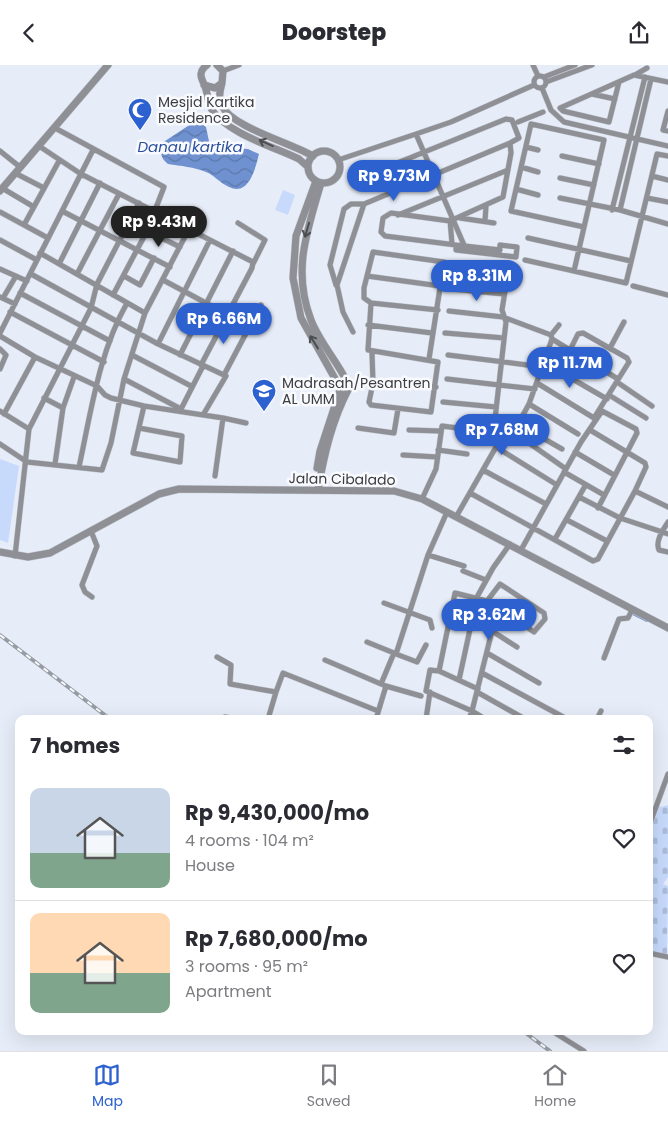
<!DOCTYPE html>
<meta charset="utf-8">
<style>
body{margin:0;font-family:Poppins,sans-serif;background:#f2f2f3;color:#2b2b33;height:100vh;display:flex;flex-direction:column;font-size:19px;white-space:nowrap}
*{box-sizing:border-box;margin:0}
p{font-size:16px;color:#7c7c81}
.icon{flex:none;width:28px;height:28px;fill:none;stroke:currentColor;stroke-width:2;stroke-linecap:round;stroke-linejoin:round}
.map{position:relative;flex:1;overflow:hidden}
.details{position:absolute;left:15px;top:650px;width:638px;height:320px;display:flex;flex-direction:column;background:#fff;border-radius:10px;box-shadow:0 5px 20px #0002}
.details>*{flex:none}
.price{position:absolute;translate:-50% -42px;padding:0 11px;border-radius:18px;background:#2d61d0;color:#fff;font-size:16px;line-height:32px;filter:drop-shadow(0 1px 2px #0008)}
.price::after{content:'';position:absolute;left:50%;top:30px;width:15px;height:11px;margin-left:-8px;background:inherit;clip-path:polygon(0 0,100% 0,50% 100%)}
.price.current{background:#222;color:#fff}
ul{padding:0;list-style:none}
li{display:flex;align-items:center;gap:15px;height:125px;padding:0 15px}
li+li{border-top:1px solid #e1e1e2}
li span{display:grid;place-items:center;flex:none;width:140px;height:100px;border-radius:10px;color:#555}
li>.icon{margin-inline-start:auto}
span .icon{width:60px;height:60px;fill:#fffc;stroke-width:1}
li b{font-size:21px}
h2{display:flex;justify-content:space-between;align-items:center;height:60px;padding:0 15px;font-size:21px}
header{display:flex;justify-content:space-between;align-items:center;height:65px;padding:0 15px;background:#fff;font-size:22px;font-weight:800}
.tabs{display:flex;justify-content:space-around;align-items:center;height:70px;border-top:1px solid #e1e1e2;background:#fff;font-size:14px;color:#7c7c81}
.tabs a{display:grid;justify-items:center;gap:2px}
.tabs .current{color:#2d61d0}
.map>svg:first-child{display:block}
</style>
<header><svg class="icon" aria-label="back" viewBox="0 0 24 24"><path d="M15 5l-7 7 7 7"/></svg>Doorstep<svg class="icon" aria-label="share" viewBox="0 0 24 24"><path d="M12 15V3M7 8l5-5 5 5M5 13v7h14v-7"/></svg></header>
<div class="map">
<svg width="668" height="986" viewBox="0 0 668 986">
<defs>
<pattern id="cemetery-stones" width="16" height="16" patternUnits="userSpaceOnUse" patternTransform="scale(1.25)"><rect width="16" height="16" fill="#c7dafc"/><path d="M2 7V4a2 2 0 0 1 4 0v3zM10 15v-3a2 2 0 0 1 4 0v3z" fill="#acbcd9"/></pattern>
<pattern id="water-waves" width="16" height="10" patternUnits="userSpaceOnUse" patternTransform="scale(1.25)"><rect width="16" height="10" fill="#6f91d0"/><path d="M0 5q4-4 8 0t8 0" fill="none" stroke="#5c78aa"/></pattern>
</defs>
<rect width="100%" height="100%" fill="#e7edf8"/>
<!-- cemetery -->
<path fill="url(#cemetery-stones)" d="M655 739 661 742 668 740V812L663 819 668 821 667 889H660L649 884V752Z"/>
<!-- pitch -->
<path fill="#c7dafc" d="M283 125 295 130 288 150 275 145Z
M0 394 19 401 8 478 0 475Z"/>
<!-- water -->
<path fill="url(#water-waves)" d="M194 57H199L206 62 210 81 248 84 259 89C256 100 250 132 229 122 220 118 214 110 206 107 194 102 181 101 168 99 161 94 159 86 162 78Z"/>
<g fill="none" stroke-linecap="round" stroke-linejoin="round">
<!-- stream -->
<path stroke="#6f91d0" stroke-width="2" d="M633 549 647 556"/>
<defs>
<path id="minor" d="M533 0 538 11
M223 6 239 0
M635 10 647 3
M534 17a6 6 0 1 1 12 0a6 6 0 1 1-12 0Z
M544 12 575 0
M546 17 592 0
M619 17 609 57 563 46 560 43 634 10 668 17
M542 23 551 45 564 57 668 81
M592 29 615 34
M668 46 663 65 668 66
M518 57 543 47
M55 63 164 122 147 166 113 230
M416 69 451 57 534 20
M39 81 81 109 253 197 252 203 201 300
M526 82 538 85
M0 86 20 102
M562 91 599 99
M338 95 416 69 464 180V186
M521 102 538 107
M15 108 44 123
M365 111 506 54 512 55 519 73 510 78
M652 111 668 115
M560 113 594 120
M2 123 34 142
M516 124 538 130
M560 133 620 145 668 159
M647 133 668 137
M612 145 645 12
M620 145 651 14
M62 146 170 202
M0 147 48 173
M398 150 508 105
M460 153 494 158
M450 155 452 179
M485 156 486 141
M238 158 265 175 253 199
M24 160 59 96
M147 166 180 182
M528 173 631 196
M0 175 37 195
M40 188 145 248
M499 190 500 180 517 182 516 192 456 185V180L500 185
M525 195 574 206 604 75 531 59 511 146 584 162
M59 199 100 118
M0 204 27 216
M574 206 626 218 657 89 668 91
M31 209 158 279 226 311 203 350
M77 209 119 129
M124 211 140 220 154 193
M367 211 440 221
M163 215 249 261
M336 220 330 200 344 144 351 139H364
M633 221 668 230
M452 224 504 229
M20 228 110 276
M0 232 15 239
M3 233 16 211
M371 238 368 285 438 297 431 347 371 340 369 337 373 318 372 288
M449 246 503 252 551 270 552 274 529 339 578 369
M10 247 104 297
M368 260 432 268
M353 267 343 247 337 220 364 139 510 78 511 88 503 132 450 156 391 148 383 153 381 167 385 171 456 180
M0 268 93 85
M445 268 504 273
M551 270 559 260
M0 271 35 292 97 321 105 330 111 333 144 341 223 353 215 411
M158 279 210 175
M610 283 624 257
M0 284 6 290 0 304
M570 285 618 314
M132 290 191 321
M180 290 233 186
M448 290 527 300
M429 294 444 197 373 187 364 223V233L371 238 438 245
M543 297 607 334
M224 310 261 240
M124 314 181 344
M447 314 535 324
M617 317 652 341
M537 318 594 353 629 297 627 293 583 268 578 269 570 285 552 274
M350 319 373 318 436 322
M609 330 646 353
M44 333 63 343
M443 337 496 342
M529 339 518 359 562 384
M0 346 29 364
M180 346 203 301
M4 349 35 292
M223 353 246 358
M139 363 182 371 180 397 133 388 144 341
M358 363 394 368 398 344
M409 365 440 366
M590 365 645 398 646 402 635 426
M0 379 27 397 102 405 111 378 124 314 145 248 189 164
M496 382 557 420
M438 385 467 389
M575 387 614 410
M403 390 437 392
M55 399 63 343 74 312
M79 402C91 347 99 287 127 238
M483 405 546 439
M564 407 604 430
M470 428 593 496 598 494 635 426 668 442
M579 432 620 453 668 469
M422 434 436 404 442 361 489 367 494 363 495 354 506 257 502 245 508 208 452 203
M456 452 496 382 509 364 566 404
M567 455 607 476
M668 457C663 465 655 476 659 485L668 487
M91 466 97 481 82 520 85 527 92 532
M555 474 585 421
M521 485 581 377 602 346 636 364 637 368 598 443
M428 490 464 501
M15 491 29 364 91 243 97 219 139 138
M463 506 486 515
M384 538 430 555 432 563
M473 554 517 582
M367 577 394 588
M487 588 539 618
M396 589 417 597 426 580
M217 592 231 600 230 619 276 627 283 608 378 646
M604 593 619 554 628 553 632 545
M325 595 381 619
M439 606 455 528 487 536 534 567 545 554 544 548 500 519 487 536
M482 608 567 654
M459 615 477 532 493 503 510 479
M386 621 421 631
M478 624 439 606 430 605 426 626 472 646 492 566
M477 627 525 654
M221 654 225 652 235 654
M268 654 276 627
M376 654 386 621 381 619 394 588 396 589 428 490 447 447
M426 654 430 627
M469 654 472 646 485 654
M597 654 601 646
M649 761 668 709
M649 888 668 892
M552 966 584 986
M595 966V967"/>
<path id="tertiary" d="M207 0C199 6 200 11 204 19 208 27 207 37 212 45 227 68 274 82 299 94L308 102
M222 18C220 26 218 33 222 41 232 62 291 78 313 91
M204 20 215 23 222 18 223 6 217 0
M308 102a16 16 0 1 1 32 0a16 16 0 1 1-32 0Z
M316 116 296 171 293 213 301 253 338 319
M321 118C307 167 292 205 311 255 319 276 336 295 346 315
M0 126 108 0
M317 403 320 386 340 325
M318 425C324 390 332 355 349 323
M0 487 28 492 50 488 159 429 179 424 394 426 422 434 668 563"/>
</defs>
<!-- minor casing -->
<use href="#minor" stroke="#c5cad3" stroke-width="6"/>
<!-- tertiary casing -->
<use href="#tertiary" stroke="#c5cad3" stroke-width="8"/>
<!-- minor -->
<use href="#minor" stroke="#8e9095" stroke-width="5"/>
<!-- tertiary -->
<use href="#tertiary" stroke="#8e9095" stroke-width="7"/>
<defs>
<path id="rail" d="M0 570 110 654
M523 966 550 986"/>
</defs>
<!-- rail casing -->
<use href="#rail" stroke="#979ba3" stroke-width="4"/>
<!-- rail -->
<use href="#rail" stroke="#f8fafe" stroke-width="2" stroke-dasharray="5.5" stroke-linecap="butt"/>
</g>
<!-- one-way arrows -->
<defs><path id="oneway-shaft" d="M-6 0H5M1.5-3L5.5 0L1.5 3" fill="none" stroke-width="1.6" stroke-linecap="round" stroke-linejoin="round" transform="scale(1.25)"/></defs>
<g stroke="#4c4e52">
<use href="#oneway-shaft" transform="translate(266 78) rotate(-156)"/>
<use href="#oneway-shaft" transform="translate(307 165) rotate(106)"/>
<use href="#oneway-shaft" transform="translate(314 277) rotate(-122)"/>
</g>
<!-- icons -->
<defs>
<symbol id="mosque-pin" viewBox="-11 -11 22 30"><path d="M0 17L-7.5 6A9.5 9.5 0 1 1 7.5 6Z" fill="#2d61d0" stroke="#f8fafe"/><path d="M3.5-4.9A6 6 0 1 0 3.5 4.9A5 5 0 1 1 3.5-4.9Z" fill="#fff"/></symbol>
<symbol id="school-pin" viewBox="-11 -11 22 30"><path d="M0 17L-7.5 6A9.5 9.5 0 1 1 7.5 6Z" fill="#2d61d0" stroke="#f8fafe"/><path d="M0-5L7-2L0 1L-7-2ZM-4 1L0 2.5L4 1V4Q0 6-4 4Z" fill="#fff"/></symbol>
</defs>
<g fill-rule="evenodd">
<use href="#mosque-pin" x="126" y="31" width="28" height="38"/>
<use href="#school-pin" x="250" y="312" width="28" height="38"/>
</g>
<g text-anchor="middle" stroke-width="5" stroke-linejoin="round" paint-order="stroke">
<!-- poi labels -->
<g font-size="14" fill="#3b3d41" stroke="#f8fafe" text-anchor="start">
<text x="158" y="42">Mesjid Kartika<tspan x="158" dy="16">Residence</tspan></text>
<text x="282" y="323">Madrasah/Pesantren<tspan x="282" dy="16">AL UMM</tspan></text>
</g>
<!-- street labels -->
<g font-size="14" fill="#3b3d41" stroke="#f8fafe">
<text transform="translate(342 414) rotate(1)" y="5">Jalan Cibalado</text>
</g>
<!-- water labels -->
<g font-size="15" font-style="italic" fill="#2b509d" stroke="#f8fafe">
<text x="190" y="87">Danau kartika</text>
</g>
</g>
</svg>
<b class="price" style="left:394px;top:137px">Rp 9.73M</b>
<b class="price current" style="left:159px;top:183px">Rp 9.43M</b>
<b class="price" style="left:477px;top:237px">Rp 8.31M</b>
<b class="price" style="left:224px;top:280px">Rp 6.66M</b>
<b class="price" style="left:570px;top:324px">Rp 11.7M</b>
<b class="price" style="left:502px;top:391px">Rp 7.68M</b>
<b class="price" style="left:489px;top:576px">Rp 3.62M</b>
<section class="details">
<h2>7 homes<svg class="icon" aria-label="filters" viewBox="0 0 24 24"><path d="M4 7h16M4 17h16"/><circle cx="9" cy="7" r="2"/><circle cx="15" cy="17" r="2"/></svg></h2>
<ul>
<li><span style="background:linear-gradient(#c9d6e8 65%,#7fa58c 0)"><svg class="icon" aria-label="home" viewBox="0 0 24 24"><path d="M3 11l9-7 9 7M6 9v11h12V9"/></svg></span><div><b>Rp 9,430,000/mo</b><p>4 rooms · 104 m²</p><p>House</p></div><svg class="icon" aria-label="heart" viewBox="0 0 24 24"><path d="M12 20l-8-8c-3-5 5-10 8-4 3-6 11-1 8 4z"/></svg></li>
<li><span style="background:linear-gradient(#ffd9b3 60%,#7fa58c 0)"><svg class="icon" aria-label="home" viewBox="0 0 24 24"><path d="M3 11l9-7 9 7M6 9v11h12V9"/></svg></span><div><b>Rp 7,680,000/mo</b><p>3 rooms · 95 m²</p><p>Apartment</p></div><svg class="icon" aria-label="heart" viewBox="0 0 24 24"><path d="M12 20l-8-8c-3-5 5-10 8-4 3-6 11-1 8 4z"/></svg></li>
</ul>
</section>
</div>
<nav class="tabs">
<a class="current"><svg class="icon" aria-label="map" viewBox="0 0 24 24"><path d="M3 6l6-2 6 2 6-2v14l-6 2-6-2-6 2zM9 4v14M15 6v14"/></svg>Map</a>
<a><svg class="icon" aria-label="saved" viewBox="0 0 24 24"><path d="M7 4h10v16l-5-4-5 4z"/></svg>Saved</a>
<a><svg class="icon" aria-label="home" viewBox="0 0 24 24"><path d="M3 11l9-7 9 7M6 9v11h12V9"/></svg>Home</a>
</nav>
